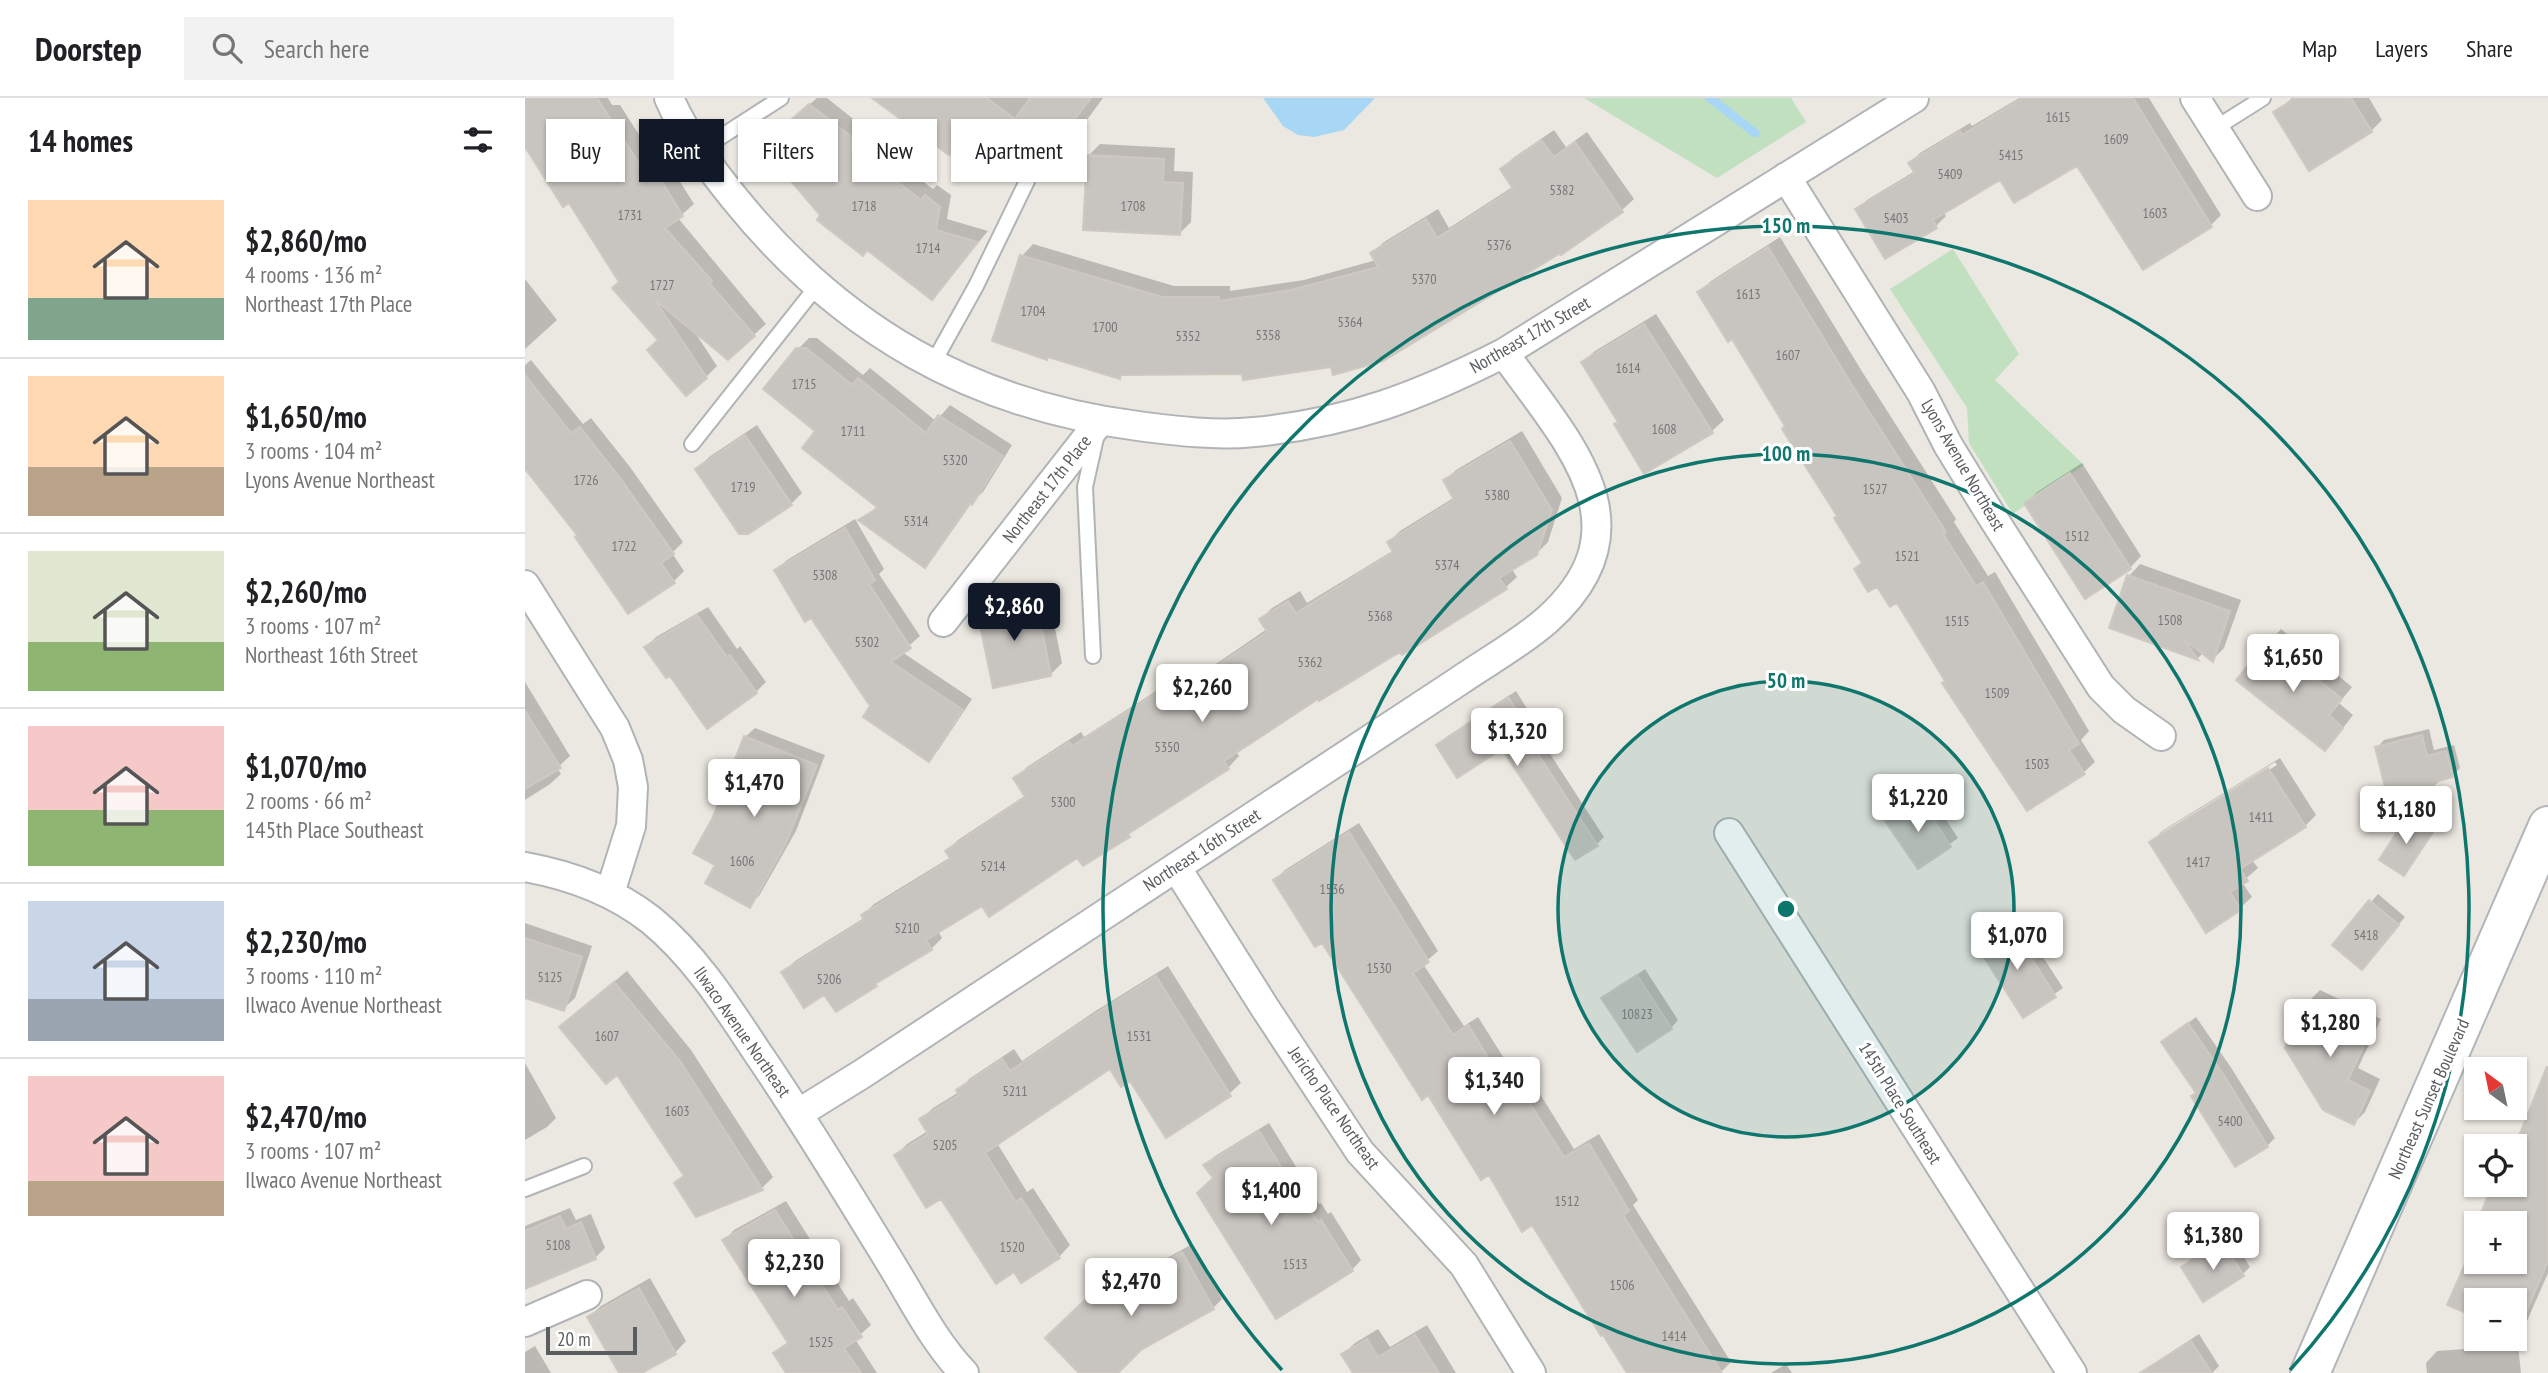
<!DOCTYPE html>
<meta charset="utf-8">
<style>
body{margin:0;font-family:"PT Sans Narrow",sans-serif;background:#f2f2f2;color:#202124;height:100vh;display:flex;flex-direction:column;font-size:26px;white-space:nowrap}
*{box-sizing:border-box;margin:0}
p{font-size:23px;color:#757577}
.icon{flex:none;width:38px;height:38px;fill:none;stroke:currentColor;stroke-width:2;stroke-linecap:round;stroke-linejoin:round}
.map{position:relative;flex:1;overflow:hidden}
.drawer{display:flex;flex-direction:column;background:#fff;width:525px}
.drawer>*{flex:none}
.banner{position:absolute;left:21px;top:21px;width:665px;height:63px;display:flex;gap:14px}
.needle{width:46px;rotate:327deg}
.fabs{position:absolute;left:1939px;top:959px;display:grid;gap:14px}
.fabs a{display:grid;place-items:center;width:63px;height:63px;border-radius:0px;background:#fff;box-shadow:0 2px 5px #0004;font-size:35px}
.scale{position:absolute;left:21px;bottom:18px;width:91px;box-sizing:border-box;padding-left:7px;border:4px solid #595d60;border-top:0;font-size:19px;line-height:24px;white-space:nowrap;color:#595d60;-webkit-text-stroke:5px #fff;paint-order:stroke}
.price{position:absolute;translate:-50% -60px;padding:0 16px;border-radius:7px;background:#fff;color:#222;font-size:23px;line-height:46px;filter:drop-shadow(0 2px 4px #0008)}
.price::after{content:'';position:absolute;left:50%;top:42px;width:21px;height:16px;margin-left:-10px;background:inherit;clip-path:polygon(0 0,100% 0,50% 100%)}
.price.selected{background:#111827;color:#fff}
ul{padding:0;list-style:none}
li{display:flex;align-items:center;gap:21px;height:175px;padding:0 28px}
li+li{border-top:2px solid #e0e0e0}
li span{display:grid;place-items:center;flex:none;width:196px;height:140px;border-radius:0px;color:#555}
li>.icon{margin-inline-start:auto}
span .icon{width:84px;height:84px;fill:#fffc;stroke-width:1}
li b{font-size:30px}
h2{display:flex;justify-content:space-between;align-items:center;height:84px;padding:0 28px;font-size:30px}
.tag{padding:0 24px;border-radius:0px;background:#fff;box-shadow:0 2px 5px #0004;font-size:24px;line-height:63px}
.tag.selected{background:#111827;color:#fff}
header{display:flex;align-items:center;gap:42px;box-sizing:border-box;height:98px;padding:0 35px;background:#fff;border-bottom:2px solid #e0e0e0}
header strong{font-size:33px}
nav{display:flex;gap:38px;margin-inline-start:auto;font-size:24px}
.search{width:490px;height:63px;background:#f2f2f2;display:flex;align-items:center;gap:18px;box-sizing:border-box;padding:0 24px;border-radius:0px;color:#757577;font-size:26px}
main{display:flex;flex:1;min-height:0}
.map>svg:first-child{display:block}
</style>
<header>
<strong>Doorstep</strong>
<div class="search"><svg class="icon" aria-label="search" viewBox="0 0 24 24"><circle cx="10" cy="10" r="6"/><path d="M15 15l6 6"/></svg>Search here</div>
<nav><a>Map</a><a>Layers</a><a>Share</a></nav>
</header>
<main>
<section class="drawer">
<h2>14 homes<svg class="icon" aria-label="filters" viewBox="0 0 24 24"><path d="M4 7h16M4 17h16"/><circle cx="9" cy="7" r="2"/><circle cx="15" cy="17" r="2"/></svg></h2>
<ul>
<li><span style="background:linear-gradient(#ffd9b3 70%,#7fa58c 0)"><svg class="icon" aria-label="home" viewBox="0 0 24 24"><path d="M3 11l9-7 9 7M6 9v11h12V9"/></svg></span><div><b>$2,860/mo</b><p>4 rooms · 136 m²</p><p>Northeast 17th Place</p></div></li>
<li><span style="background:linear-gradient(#ffd9b3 65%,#b9a48a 0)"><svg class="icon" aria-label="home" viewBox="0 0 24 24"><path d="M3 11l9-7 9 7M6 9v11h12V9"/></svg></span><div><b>$1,650/mo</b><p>3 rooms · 104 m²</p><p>Lyons Avenue Northeast</p></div></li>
<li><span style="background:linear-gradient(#dfe7d0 65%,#8fb573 0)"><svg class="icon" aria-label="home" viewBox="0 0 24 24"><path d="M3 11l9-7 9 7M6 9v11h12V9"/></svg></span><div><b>$2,260/mo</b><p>3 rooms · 107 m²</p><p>Northeast 16th Street</p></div></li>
<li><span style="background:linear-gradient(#f6c9c9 60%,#8fb573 0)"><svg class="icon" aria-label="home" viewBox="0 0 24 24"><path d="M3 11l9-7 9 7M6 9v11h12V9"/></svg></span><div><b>$1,070/mo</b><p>2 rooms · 66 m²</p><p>145th Place Southeast</p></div></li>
<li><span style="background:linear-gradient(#c9d6e8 70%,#9aa5b1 0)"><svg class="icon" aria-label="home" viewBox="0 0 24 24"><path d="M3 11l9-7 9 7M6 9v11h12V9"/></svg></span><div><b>$2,230/mo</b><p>3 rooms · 110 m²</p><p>Ilwaco Avenue Northeast</p></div></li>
<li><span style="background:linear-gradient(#f6c9c9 75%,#b9a48a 0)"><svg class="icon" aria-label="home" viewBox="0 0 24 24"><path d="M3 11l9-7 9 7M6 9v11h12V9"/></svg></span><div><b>$2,470/mo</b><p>3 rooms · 107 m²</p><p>Ilwaco Avenue Northeast</p></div></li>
</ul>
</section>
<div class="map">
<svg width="2023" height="1275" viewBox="0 0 2023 1275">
<rect width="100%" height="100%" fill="#ebe8e1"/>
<!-- green -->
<path fill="#c1e0c0" d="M1059 0H1266L1281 24 1192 80Z
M1428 151 1494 256 1470 282 1559 367 1488 416 1444 345 1442 310 1365 191Z"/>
<!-- water -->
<path fill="#a7d7f5" d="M738 0H850L819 32 789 39 773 37 758 28Z"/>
<!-- shadow -->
<path fill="#0003" fill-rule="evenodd" d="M0 0H83L87 7H95L131 63 139 58 169 106 153 120 241 226 203 260 169 233 192 268 181 279 135 242 44 103 0 43Z
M292 0H302L341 31 336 36 408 91 412 87 426 97 422 121 463 133 407 200 297 117 249 37Z
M365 0H578L543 48 532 60 529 59 535 41 508 72 447 27 423 55Z
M1494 0H1624L1696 117 1686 127 1619 170 1553 65 1476 79 1418 114 1421 118 1411 128 1360 158 1332 111 1342 102 1390 73 1385 65 1395 55 1445 25 1447 28Z
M1767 0H1844L1857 22 1846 33 1751 14Z
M1029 32 1041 49 1062 34 1109 101 1097 112 1036 155 807 267 719 275H598L595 279 497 158 508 146 649 188H705V193L779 182 851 162 847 155 859 144 913 111 924 130 989 88 977 71 988 60Z
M575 46 650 50 649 73 668 74 666 124 655 135 563 58Z
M1255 139 1338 275 1431 421 1429 424 1463 478 1470 474 1564 633 1556 642 1570 664 1558 675 1422 583 1372 503 1331 471 1338 464 1314 418 1208 238 1174 195 1186 183Z
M0 181 32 222 0 251Z
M1131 216 1199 322 1187 333 1119 374 1094 323 1058 264 1070 253Z
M284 240H292L338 277 345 270 411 323 425 307 487 347 458 394 448 403 410 457 400 468 336 422 353 408 293 333 273 251Z
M6 262 58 326 66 320 105 369 158 444 147 455 159 473 149 483 54 437 0 369V267Z
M232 327 277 395 266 406 172 371 184 359Z
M997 333 1037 400 1023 444 1011 456 986 470 992 479 980 490 793 598 711 653 714 658 703 670 614 726 603 737 553 757 457 805 413 833 417 840 406 851 357 880 350 887 300 894 259 874 270 863 339 820 338 817 349 806 426 759 422 753 433 742 501 697 491 680 502 669 556 634 559 639 661 574 666 583 742 531 736 521 747 510 775 493 782 505 869 452 864 444 875 433 930 399 920 383 931 372Z
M1557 365 1616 458 1605 470 1501 405 1512 394Z
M330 421 359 471 354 476 395 538 377 554 447 601 414 651 404 661 251 472 262 462Z
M1615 466 1716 502 1699 550 1688 561 1679 554 1673 560 1586 529 1604 478Z
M522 491 537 565 525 577 454 514 466 502Z
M183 509 212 551 215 548 241 584 231 594 145 576 121 549 131 539Z
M1756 531 1827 589 1814 605 1828 617 1811 639 1714 582Z
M0 584 45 658 32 670 36 676 25 686 0 702Z
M991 593 1011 625 1007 628 1079 739 1072 746 978 649 913 647 920 640Z
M230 630 300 657 271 733 234 798 224 807 193 767 189 722 220 639Z
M1904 631 1909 652 1929 647 1935 670 1927 678 1917 680 1909 688 1852 650 1859 642Z
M1755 660 1791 717 1780 728 1727 762 1733 770 1717 784 1727 799 1715 810 1681 832 1626 745 1637 733ZM1750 664 1752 667 1637 739V734Z
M1403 694 1433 740 1393 769 1362 723Z
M1892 711 1915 726 1879 776 1885 718Z
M834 725 913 853 898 866 939 928 953 919 989 976 999 970 1049 1051 1074 1036 1113 1102 1108 1107 1206 1264 1195 1275H1104L1008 1125 965 1075 904 995 797 842 750 782 760 772Z
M1853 796 1880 819 1844 862 1846 804Z
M1494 822 1538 890 1498 918 1455 850Z
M0 825 67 848 50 900 38 911 0 898Z
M643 868 716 985 704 996 606 981 585 969 472 1045 502 1094 508 1090 545 1147 534 1159 490 1172 417 1098 371 1057 382 1046 403 1033 396 1021 408 1010 434 994 444 981 489 951 497 963 569 914Z
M1120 871 1153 922 1146 930 1079 900Z
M102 873 166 952 248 1079 237 1090 151 1086 160 1076 93 974 47 918Z
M1795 892 1856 921 1833 970 1855 981 1840 1014 1829 1025 1784 903Z
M1671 919 1707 971 1750 1040 1742 1048 1711 1066 1672 994 1638 944Z
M0 965 31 1020 22 1029 0 1042Z
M2023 974V1175L2002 1223 1991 1235 1990 1202H1951V1218L1925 1206 1951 1145V1164H1990V1125H1954L1969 1087H1990V1053Z
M744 1025 794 1106 796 1105 803 1116 806 1114 836 1162 827 1172 690 1080 680 1067 690 1058Z
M261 1103 324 1203 328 1200 346 1227 330 1241 352 1275H263L251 1255 264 1243 199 1143 209 1132Z
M45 1110 51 1122 66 1116 80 1150 70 1160 0 1187V1128Z
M1705 1137 1725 1169 1718 1176 1658 1170 1665 1162Z
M667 1146 697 1201 688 1210 615 1250 591 1275H573L522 1240 572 1192 577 1197Z
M125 1180 161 1243 150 1255 114 1275H96L64 1219 76 1208Z
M902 1227 931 1275H830L818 1256 830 1245 853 1231 865 1249Z
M1674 1236 1694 1268 1687 1275H1614Z
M1993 1247 1996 1275H1902L1901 1265 1912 1253Z
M10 1248 26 1275H0V1254Z
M1261 1266 1267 1275H1246Z"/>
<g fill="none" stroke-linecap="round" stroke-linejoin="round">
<!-- stream -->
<path stroke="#a7d7f5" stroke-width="9" d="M1185 0 1230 35"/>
</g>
<!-- building -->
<path fill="#c8c5c0" stroke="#cec9c0" stroke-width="2" d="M0 0H72L119 73 127 68 158 118 140 130 187 183 184 185 230 238 203 262 130 202 182 280 161 298 122 252 133 242 87 190 94 184 44 105 38 109 0 49Z
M347 0H462L490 21 505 0H566L508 74 445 28 424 57Z
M1497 0H1608L1687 129 1618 172 1552 68 1489 105 1475 82 1408 122 1412 130 1360 161 1330 111 1390 75 1383 65 1435 33 1437 37Z
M1771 0H1826L1847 34 1784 73 1748 14Z
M284 6 332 43 326 48 396 102 400 97 415 109 411 132 453 144 407 202 342 152 338 158 292 122 295 117 236 48Z
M1016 42 1029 59 1050 44 1098 114 1036 157 1034 156 858 263 808 277 806 269 718 282 717 276 596 277 595 281 523 259 522 262 467 243 495 157 637 199H694V203L766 192 853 169 845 155 901 121 912 140 988 91 975 71Z
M562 57 639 61 638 84 658 85 655 137 558 132Z
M1243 149 1327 287 1421 434 1418 436 1451 488 1458 484 1554 646 1544 652 1560 676 1502 713 1417 585 1420 583 1372 505 1365 509 1352 489 1343 494 1329 471 1337 465 1309 420 1312 418 1257 331 1260 328 1207 241 1203 244 1172 194Z
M1119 226 1188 335 1119 376 1089 326 1093 324 1056 264Z
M271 250H281L327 287 333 280 401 335 413 317 478 358 447 407 445 405 400 470 333 422 353 410 277 350 290 333 238 291Z
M0 277 46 335 55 329 95 380 149 456 136 465 150 485 103 516 50 439 52 437 0 371Z
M220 337 267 407 223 436H214L170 371Z
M985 343 1027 412 1012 457 974 480 982 491 877 557 875 554 794 603 793 601 699 663 704 671 603 736 605 739 558 768 552 760 464 819 457 808 401 842 407 852 350 886 352 888 311 914 299 897 279 910 256 874 339 822 336 817 426 761 420 753 500 699 488 680 544 644 547 648 649 584 654 593 742 534 734 521 763 503 771 515 868 454 862 444 929 402 918 382Z
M1545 375 1606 471 1560 501 1499 405Z
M320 430 350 482 344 486 386 550 366 564 438 612 404 664 338 619 345 608 286 520 280 524 249 472Z
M1602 477 1705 513 1688 564 1659 541 1673 562 1584 530Z
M511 501 526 578 468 590 452 513Z
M172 517 202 559 205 557 232 595 182 631 145 578 141 580 119 549Z
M1744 542 1817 601 1804 617 1818 630 1800 653 1711 582Z
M983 599 1005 633 1000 636 1073 748 1050 762 977 651 932 680 911 647Z
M0 613 36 670 0 691Z
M1897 637 1902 658 1921 653 1928 679 1909 684 1910 690 1863 701 1850 649Z
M219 638 292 667 261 745 225 810 180 785 190 767 168 755 187 721Z
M1743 670 1781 729 1715 771 1723 783 1705 794 1716 812 1681 835 1624 744Z
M1395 700 1426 749 1393 771 1360 723Z
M1883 717 1908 734 1879 778 1854 762Z
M824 734 904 864 888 875 928 937 943 927 979 985 988 979 1039 1059 1064 1045 1104 1113 1098 1117 1197 1275H1102L1078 1237 1076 1238 1007 1127 997 1134 964 1077 956 1082 903 997 897 1002 797 845 790 849 748 782Z
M1844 802 1874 827 1837 872 1807 847Z
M1486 828 1531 899 1498 920 1453 850Z
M0 840 57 859 39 913 0 900Z
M1112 877 1147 931 1112 954 1076 900Z
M631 878 706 998 641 1040 605 983 596 989 585 971 460 1055 491 1104 496 1100 535 1160 496 1185 489 1174 471 1186 416 1101 401 1110 369 1057 403 1036 394 1021 434 997 431 992 477 961 485 973 556 925Z
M89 884 155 963 238 1092 171 1119 149 1085 159 1078 92 977 81 986 34 929Z
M1782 902 1846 932 1823 982 1845 993 1829 1027 1798 1012 1760 950Z
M1663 925 1700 979 1743 1049 1710 1069 1666 998 1671 995 1636 944Z
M2022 968 2023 1163 1991 1237 1990 1202H1951V1219L1922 1207 1951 1141V1164H1990V1125H1952L1967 1087H1990V1048Z
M734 1033 784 1114 786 1113 793 1124 796 1122 828 1173 751 1221 672 1095 688 1080 678 1067Z
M250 1112 313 1212 317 1209 337 1239 319 1250 336 1275H261L248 1255 263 1245 197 1142Z
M35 1118 41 1131 56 1124 71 1161 0 1191V1133Z
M1697 1143 1719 1178 1678 1204 1656 1169Z
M657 1154 689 1211 616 1252 593 1275H554L520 1240 562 1200 567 1205Z
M114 1190 151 1256 117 1275H94L62 1219Z
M890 1237 914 1275H828L816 1256 842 1241 853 1259Z
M1666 1243 1687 1275H1615Z"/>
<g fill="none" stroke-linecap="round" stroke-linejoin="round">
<defs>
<path id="lane" d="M1689 31 1738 0
M174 53 256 0
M407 267 451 188 502 83
M167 346 292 188
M568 558 560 389 571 340
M0 1091 59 1068"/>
<path id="street" d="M144 0C160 37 185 70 210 101 316 232 447 307 613 328 651 333 692 338 729 334 825 325 894 298 979 255L1389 0
M1670 0 1732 98
M1261 79 1396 294 1423 347 1466 417 1576 589 1599 612 1636 638
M0 487 90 630 103 662 108 689 106 728 85 795
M418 524 575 323
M1204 735 1547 1275
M0 769C45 777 90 794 126 822 170 858 201 907 232 954 280 1024 324 1097 368 1169 390 1205 410 1245 439 1275
M651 769 740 910 835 1054 939 1167 1006 1275
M274 1015 337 976 934 583C963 563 996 545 1022 522 1128 427 1040 342 979 255
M0 1224 62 1197"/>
<path id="secondary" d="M1785 1275 2023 728"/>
</defs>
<!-- lane casing -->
<use href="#lane" stroke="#b1b4b7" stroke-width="18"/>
<!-- street casing -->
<use href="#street" stroke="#b1b4b7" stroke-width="32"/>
<!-- secondary casing -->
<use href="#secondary" stroke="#b2b6ba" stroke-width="42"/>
<!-- lane -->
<use href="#lane" stroke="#fff" stroke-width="14"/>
<!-- street -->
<use href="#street" stroke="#fff" stroke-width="28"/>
<!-- secondary -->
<use href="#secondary" stroke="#fff" stroke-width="38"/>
</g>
<!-- distance rings -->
<circle cx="1261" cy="811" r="228" fill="#0f766e" fill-opacity=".12"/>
<g fill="none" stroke="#0f766e" stroke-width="3.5">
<circle cx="1261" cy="811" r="228"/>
<circle cx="1261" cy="811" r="455"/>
<path d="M757 1272A683 683 0 1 1 1765 1272"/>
</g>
<g text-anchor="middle" stroke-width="6" stroke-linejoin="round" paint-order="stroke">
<!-- number labels -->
<g font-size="14" fill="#757778">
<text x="1533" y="24">1615</text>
<text x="1591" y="46">1609</text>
<text x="1486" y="62">5415</text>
<text x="1425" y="81">5409</text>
<text x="1037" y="97">5382</text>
<text x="339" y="113">1718</text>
<text x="608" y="113">1708</text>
<text x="1630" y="120">1603</text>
<text x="105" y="122">1731</text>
<text x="1371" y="125">5403</text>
<text x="974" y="152">5376</text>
<text x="403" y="155">1714</text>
<text x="899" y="186">5370</text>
<text x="137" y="192">1727</text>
<text x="1223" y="201">1613</text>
<text x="508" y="218">1704</text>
<text x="825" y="229">5364</text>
<text x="580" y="234">1700</text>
<text x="743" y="242">5358</text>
<text x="663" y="243">5352</text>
<text x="1263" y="262">1607</text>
<text x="1103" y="275">1614</text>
<text x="279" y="291">1715</text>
<text x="1139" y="336">1608</text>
<text x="328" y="338">1711</text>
<text x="430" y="367">5320</text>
<text x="61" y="387">1726</text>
<text x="218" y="394">1719</text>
<text x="1350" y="396">1527</text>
<text x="972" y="402">5380</text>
<text x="391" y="428">5314</text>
<text x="1552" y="443">1512</text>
<text x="99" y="453">1722</text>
<text x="1382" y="463">1521</text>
<text x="922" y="472">5374</text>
<text x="300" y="482">5308</text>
<text x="855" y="523">5368</text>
<text x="1645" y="527">1508</text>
<text x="1432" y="528">1515</text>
<text x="342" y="549">5302</text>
<text x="785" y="569">5362</text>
<text x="1472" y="600">1509</text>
<text x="642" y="654">5350</text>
<text x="1512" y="671">1503</text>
<text x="538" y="709">5300</text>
<text x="1736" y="724">1411</text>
<text x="217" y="768">1606</text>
<text x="1673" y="769">1417</text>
<text x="468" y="773">5214</text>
<text x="807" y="796">1536</text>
<text x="382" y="835">5210</text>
<text x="1841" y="842">5418</text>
<text x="854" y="875">1530</text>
<text x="25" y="884">5125</text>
<text x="304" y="886">5206</text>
<text x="1112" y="921">10823</text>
<text x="82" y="943">1607</text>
<text x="614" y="943">1531</text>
<text x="490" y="998">5211</text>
<text x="152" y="1018">1603</text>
<text x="1705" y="1028">5400</text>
<text x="420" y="1052">5205</text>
<text x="1042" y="1108">1512</text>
<text x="33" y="1152">5108</text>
<text x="487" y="1154">1520</text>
<text x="770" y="1171">1513</text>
<text x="1097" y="1192">1506</text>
<text x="1149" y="1243">1414</text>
<text x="296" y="1249">1525</text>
</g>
<!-- street labels -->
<g font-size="18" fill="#595d60" stroke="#fff">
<text transform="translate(1005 237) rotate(-30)" y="6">Northeast 17th Street</text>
<text transform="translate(1438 367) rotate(60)" y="6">Lyons Avenue Northeast</text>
<text transform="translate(522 391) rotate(-52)" y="6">Northeast 17th Place</text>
<text transform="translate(677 752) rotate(-33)" y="6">Northeast 16th Street</text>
<text transform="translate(217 934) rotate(55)" y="6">Ilwaco Avenue Northeast</text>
<text transform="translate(1904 1001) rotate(-66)" y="6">Northeast Sunset Boulevard</text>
<text transform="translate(1375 1005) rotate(58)" y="6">145th Place Southeast</text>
<text transform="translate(809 1010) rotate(55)" y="6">Jericho Place Northeast</text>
</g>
</g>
<circle cx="1261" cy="811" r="10" fill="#0f766e" stroke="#fff" stroke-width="3.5"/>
<g font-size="21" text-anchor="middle" font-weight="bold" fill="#0f766e" stroke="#fff" stroke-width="6" stroke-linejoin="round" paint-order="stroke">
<text x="1261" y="135">150 m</text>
<text x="1261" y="363">100 m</text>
<text x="1261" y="590">50 m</text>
</g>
</svg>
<div class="fabs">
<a><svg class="needle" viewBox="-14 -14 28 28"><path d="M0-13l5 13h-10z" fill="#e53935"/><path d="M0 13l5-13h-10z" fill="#757577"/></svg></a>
<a><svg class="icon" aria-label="locate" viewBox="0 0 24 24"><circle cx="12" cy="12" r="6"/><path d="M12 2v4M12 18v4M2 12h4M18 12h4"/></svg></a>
<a>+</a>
<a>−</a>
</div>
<div class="scale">20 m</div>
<b class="price selected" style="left:489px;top:545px">$2,860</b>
<b class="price" style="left:1768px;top:596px">$1,650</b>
<b class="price" style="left:677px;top:626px">$2,260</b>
<b class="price" style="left:992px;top:670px">$1,320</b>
<b class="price" style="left:229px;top:721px">$1,470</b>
<b class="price" style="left:1393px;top:736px">$1,220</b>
<b class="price" style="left:1881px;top:748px">$1,180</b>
<b class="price" style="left:1492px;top:874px">$1,070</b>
<b class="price" style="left:1805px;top:961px">$1,280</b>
<b class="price" style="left:969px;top:1019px">$1,340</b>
<b class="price" style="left:746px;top:1129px">$1,400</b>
<b class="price" style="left:1688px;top:1174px">$1,380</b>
<b class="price" style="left:269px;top:1201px">$2,230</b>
<b class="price" style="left:606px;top:1220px">$2,470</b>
<div class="banner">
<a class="tag">Buy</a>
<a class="tag selected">Rent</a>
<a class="tag">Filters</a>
<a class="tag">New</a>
<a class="tag">Apartment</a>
</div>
</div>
</main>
